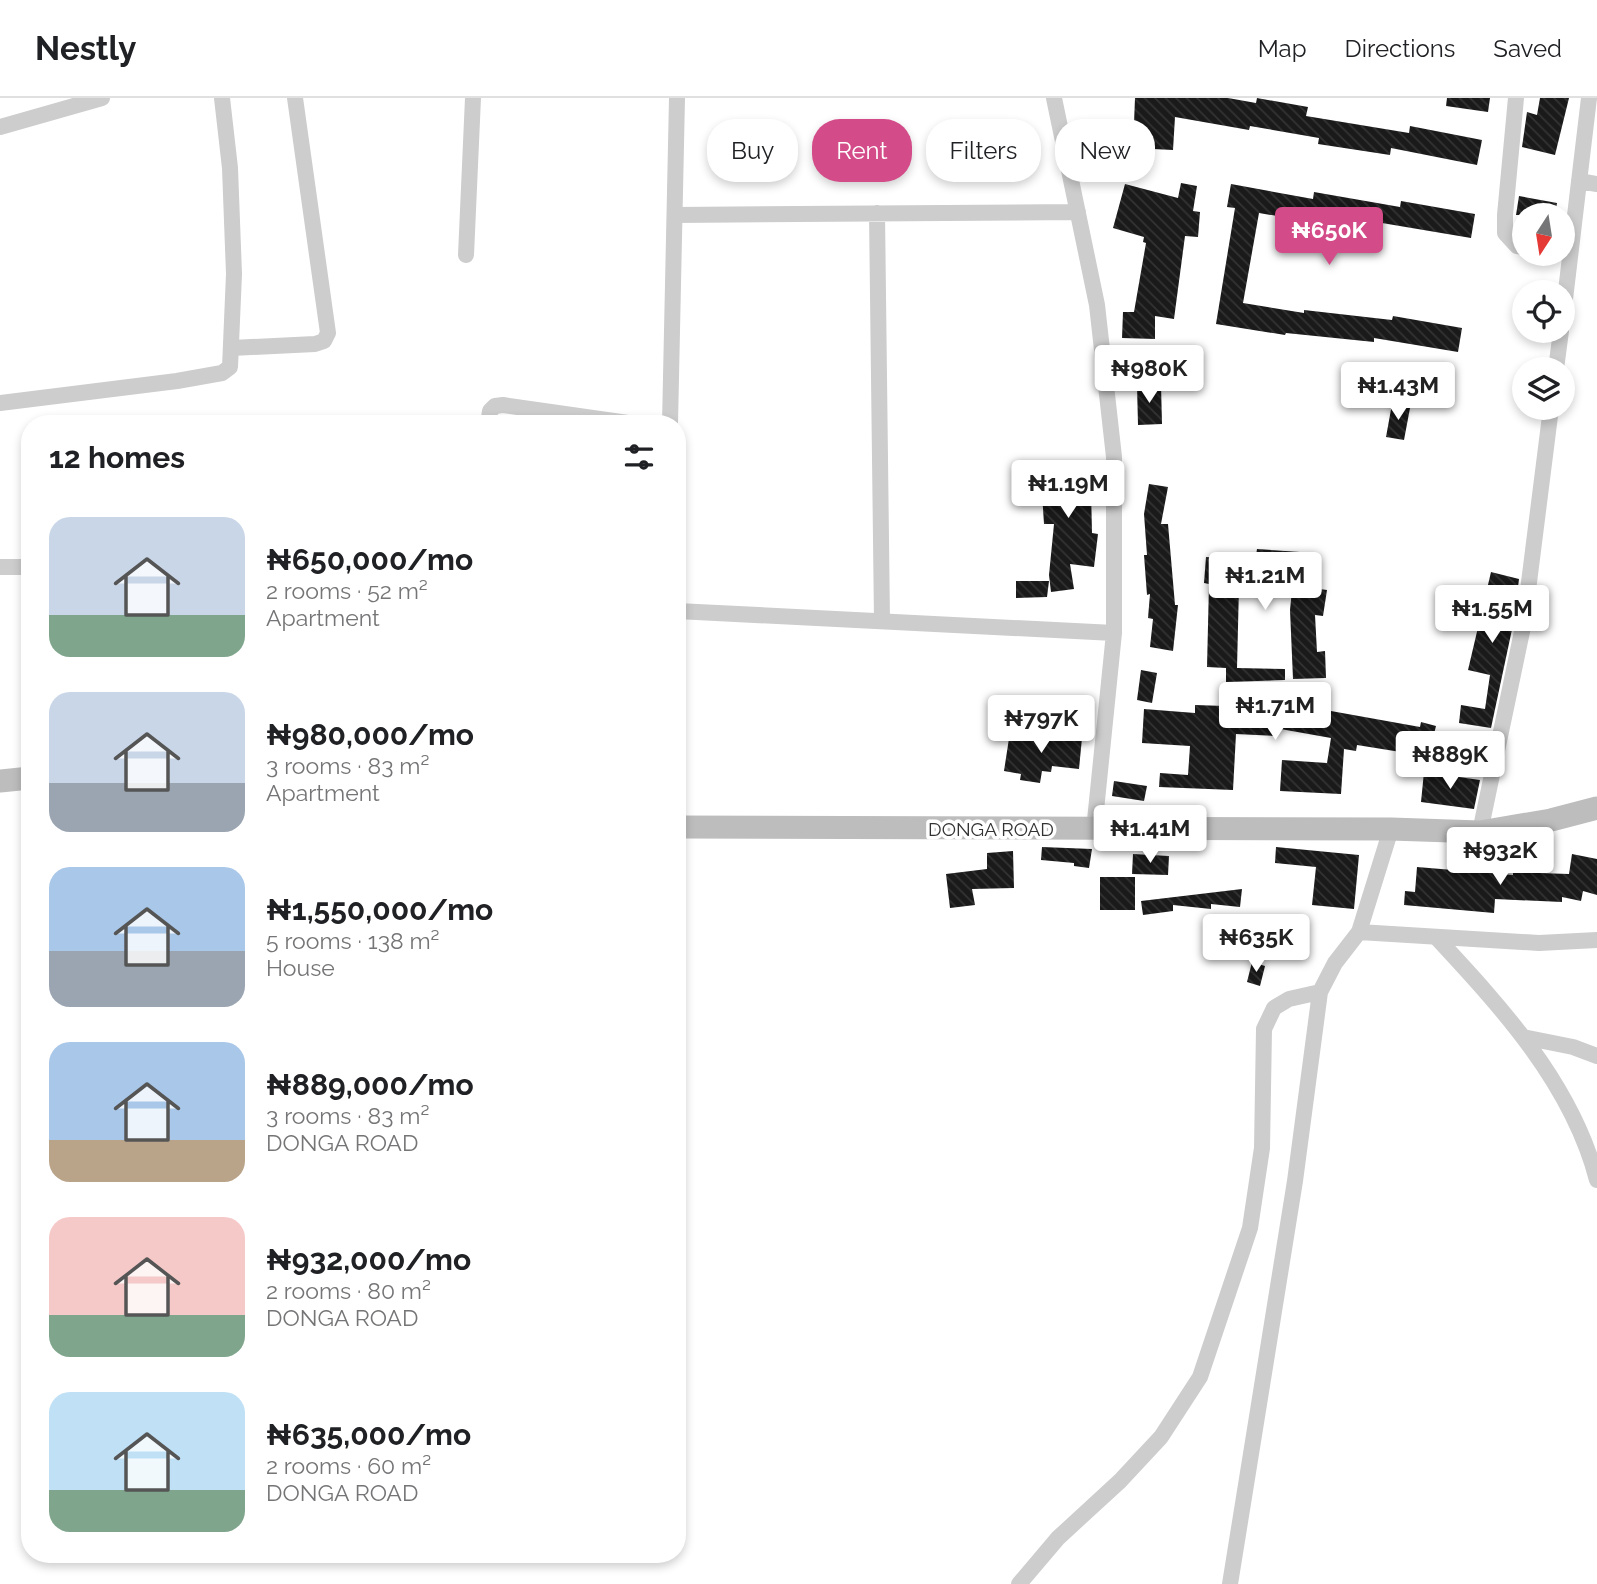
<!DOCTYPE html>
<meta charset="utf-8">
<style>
body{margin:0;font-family:Raleway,sans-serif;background:#f6f6f6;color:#202124;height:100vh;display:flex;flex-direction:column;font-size:26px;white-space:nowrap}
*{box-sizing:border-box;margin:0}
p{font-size:23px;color:#757577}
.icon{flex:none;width:38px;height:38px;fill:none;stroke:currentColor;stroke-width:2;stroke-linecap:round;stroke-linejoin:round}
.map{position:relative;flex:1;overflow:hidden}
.drawer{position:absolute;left:21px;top:317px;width:665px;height:1148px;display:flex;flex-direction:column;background:#fff;border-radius:28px;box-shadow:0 4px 10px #0003}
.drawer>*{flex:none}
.hud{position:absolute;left:707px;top:21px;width:665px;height:63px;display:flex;gap:14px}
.needle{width:46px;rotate:192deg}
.tools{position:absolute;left:1512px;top:105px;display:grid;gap:14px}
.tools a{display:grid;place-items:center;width:63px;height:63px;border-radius:50%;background:#fff;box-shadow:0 4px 10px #0003;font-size:35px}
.price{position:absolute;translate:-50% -60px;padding:0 16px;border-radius:7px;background:#fff;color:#222;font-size:23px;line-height:46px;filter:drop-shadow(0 2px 4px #0008)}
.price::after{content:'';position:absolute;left:50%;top:42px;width:21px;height:16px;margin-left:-10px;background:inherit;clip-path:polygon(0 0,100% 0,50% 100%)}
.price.current{background:#d34b88;color:#fff}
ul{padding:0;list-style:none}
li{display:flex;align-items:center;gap:21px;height:175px;padding:0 28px}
li span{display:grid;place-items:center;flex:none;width:196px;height:140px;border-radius:21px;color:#555}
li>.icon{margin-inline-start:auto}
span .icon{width:84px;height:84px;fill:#fffc;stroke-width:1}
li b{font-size:30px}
h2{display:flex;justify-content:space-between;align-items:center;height:84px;padding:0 28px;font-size:30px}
.pill{padding:0 24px;border-radius:28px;background:#fff;box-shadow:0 4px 10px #0003;font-size:24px;line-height:63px}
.pill.current{background:#d34b88;color:#fff}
header{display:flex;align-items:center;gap:42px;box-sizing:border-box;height:98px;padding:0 35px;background:#fff;border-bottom:2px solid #e0e0e0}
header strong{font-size:33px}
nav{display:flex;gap:38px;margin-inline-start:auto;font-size:24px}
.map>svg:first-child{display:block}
</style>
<header>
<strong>Nestly</strong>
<nav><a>Map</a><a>Directions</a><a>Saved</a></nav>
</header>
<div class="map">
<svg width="1597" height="1486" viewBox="0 0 1597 1486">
<defs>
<pattern id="building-back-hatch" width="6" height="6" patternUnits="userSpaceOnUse" patternTransform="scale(1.75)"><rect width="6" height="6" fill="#1a1a1a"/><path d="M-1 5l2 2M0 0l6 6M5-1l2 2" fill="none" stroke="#333"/></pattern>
</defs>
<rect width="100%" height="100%" fill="#fff"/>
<!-- building -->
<path fill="url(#building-back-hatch)" d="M1135 0H1228L1256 5 1257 0 1308 9 1306 18 1409 35 1410 28 1482 42 1477 67 1391 50 1390 57 1318 46 1319 40 1250 28 1249 32 1175 19 1173 52 1133 50Z
M1447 0H1490L1488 14 1446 8Z
M1540 0H1569L1555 57 1522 49 1527 14 1537 17Z
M1181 85 1197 88 1193 113 1200 114 1198 139 1185 138 1174 221 1155 218V241L1122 240 1123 214H1134L1146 145 1143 144 1144 139 1113 130 1125 86 1178 100Z
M1231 86 1313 101 1314 94 1400 109 1401 103 1475 116 1471 140 1382 125 1381 131 1296 117 1295 121 1259 115 1243 205 1304 215V212L1392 222 1393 218 1462 230 1458 254 1374 240V244L1286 235 1285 237 1216 226 1235 110 1227 109Z
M1519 98 1557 105 1555 117H1516Z
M1137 287H1161L1162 326 1138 327Z
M1392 306 1410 310 1404 342 1386 339Z
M1095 367 1097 390 1091 391 1092 435 1098 436 1094 469 1070 466 1074 491 1051 494 1049 477 1054 426H1044L1042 395H1036L1034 372Z
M1149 386 1168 389 1161 426H1168L1175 507H1178L1173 553 1150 549 1153 521 1148 520 1150 496 1147 497 1144 457H1147L1144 416Z
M1257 451 1315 455 1312 490 1327 492 1323 518 1315 517 1317 554 1325 553 1326 580 1293 581 1290 512 1292 492H1289V487H1269V491L1239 488 1237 570 1285 571V582L1226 584V570L1207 569 1209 486 1204 485 1206 459 1255 464Z
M1491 474 1519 481 1514 522 1491 630 1459 625 1461 607 1485 611 1490 577 1468 572Z
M1016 483H1049L1047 499 1016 500Z
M1141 572 1157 575 1152 605 1137 602Z
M1226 595 1267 602V610L1291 611 1292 606 1420 629 1421 624 1436 628 1425 672 1410 669 1413 656 1357 647 1356 653 1344 651 1341 696 1280 693 1282 662 1327 665 1331 640 1275 630V638L1236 636 1233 692 1159 689 1160 675 1188 677 1190 648 1142 645 1144 611 1195 615V607L1225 608Z
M1010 634 1068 643V638L1082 640 1079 671 1052 668 1051 674 1042 673 1040 685 1020 682 1021 676 1004 673Z
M1424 674 1480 682 1474 711 1421 704Z
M1114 683 1147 688 1144 703 1112 698Z
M1042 749 1092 751 1089 770 1074 768V765L1041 762Z
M1276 749 1359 757 1354 811 1312 807 1316 769 1275 765Z
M1013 753 1014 790 972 791 975 807 950 810 946 776 987 771V755Z
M1133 756 1169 758 1168 777 1132 776Z
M1572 756 1597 761V797L1583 793 1581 803 1562 799V804L1495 801 1494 815 1404 807 1405 793 1415 794 1417 769 1513 777V774L1569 776Z
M1100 779H1135V812H1100Z
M1242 791 1240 809 1211 806V811L1173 807V813L1143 817 1141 803Z
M1252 864 1265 868 1260 888 1247 884Z"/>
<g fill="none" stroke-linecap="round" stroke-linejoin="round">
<!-- street -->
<path stroke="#cdcdcd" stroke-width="16" d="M1054 0 1097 207 1114 359V535L1094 732
M1516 0 1505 117V135L1517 148 1524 149
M0 29 102 0
M1579 83 1597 86
M877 115 882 523
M675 117 1078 114
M466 157 473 0
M1563 218 1589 0
M232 250 315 246 324 243 328 235 295 0
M1556 271 1561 233
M0 305 177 283 222 275 230 269 234 176 230 70 222 0
M488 326 490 313 495 308 503 307 635 326
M670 326 677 0
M0 469H30
M677 513 1114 535
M1480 734 1524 524 1551 310
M1359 834 1539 845 1597 842
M1436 839C1502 910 1572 986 1597 1082
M1523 939 1573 949 1597 958
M1019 1486 1058 1440 1120 1383 1161 1339 1200 1279 1250 1130 1262 1050 1264 931 1274 910 1289 901 1320 894
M1230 1486 1295 1083 1320 894 1335 865 1359 834 1391 731"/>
<!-- secondary -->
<path stroke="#bdbdbd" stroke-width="23" d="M0 683 30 680
M677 729 1391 731 1480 734 1551 722 1597 710"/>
</g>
<g text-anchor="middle" stroke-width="7" stroke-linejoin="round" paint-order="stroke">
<!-- street labels -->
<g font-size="19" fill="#333" stroke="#fff">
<text x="991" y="738">DONGA ROAD</text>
</g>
</g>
</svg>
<div class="tools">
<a><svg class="needle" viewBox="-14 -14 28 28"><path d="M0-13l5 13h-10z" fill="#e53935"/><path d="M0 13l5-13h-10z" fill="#757577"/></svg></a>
<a><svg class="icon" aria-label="locate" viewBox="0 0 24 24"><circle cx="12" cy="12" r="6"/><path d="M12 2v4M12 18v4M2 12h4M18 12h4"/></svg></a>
<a><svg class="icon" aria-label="layers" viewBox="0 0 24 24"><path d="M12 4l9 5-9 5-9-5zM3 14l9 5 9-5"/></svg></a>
</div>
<b class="price current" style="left:1329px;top:169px">₦650K</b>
<b class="price" style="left:1149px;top:307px">₦980K</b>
<b class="price" style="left:1398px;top:324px">₦1.43M</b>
<b class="price" style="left:1068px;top:422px">₦1.19M</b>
<b class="price" style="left:1265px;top:514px">₦1.21M</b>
<b class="price" style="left:1492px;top:547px">₦1.55M</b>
<b class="price" style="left:1275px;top:644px">₦1.71M</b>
<b class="price" style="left:1041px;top:657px">₦797K</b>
<b class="price" style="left:1450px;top:693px">₦889K</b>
<b class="price" style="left:1150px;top:767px">₦1.41M</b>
<b class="price" style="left:1500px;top:789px">₦932K</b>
<b class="price" style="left:1256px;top:876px">₦635K</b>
<div class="hud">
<a class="pill">Buy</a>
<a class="pill current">Rent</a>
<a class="pill">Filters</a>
<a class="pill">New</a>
</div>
<section class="drawer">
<h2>12 homes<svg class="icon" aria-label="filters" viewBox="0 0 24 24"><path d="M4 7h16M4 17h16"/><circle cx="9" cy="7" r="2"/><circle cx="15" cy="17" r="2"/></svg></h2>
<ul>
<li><span style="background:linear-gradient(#c9d6e8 70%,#7fa58c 0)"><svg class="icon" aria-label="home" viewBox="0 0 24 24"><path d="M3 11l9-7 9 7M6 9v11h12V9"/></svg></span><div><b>₦650,000/mo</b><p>2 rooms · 52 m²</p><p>Apartment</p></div></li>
<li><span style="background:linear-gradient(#c9d6e8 65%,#9aa5b1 0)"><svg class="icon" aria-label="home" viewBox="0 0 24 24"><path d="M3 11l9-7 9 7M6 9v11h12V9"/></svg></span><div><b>₦980,000/mo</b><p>3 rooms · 83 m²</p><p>Apartment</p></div></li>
<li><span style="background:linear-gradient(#a9c7e8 60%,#9aa5b1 0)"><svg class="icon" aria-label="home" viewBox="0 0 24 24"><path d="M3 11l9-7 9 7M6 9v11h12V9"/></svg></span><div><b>₦1,550,000/mo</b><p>5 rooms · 138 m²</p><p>House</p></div></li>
<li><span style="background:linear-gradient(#a9c7e8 70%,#b9a48a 0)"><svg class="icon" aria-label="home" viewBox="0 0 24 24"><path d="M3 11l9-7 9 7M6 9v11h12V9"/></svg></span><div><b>₦889,000/mo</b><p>3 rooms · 83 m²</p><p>DONGA ROAD</p></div></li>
<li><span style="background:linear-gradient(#f6c9c9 70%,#7fa58c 0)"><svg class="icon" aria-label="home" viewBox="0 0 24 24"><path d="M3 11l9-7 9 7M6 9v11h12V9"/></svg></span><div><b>₦932,000/mo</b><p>2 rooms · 80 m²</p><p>DONGA ROAD</p></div></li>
<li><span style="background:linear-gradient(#bfe0f5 70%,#7fa58c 0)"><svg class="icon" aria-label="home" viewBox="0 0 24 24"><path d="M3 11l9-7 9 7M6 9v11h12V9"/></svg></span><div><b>₦635,000/mo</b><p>2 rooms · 60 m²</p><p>DONGA ROAD</p></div></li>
</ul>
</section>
</div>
